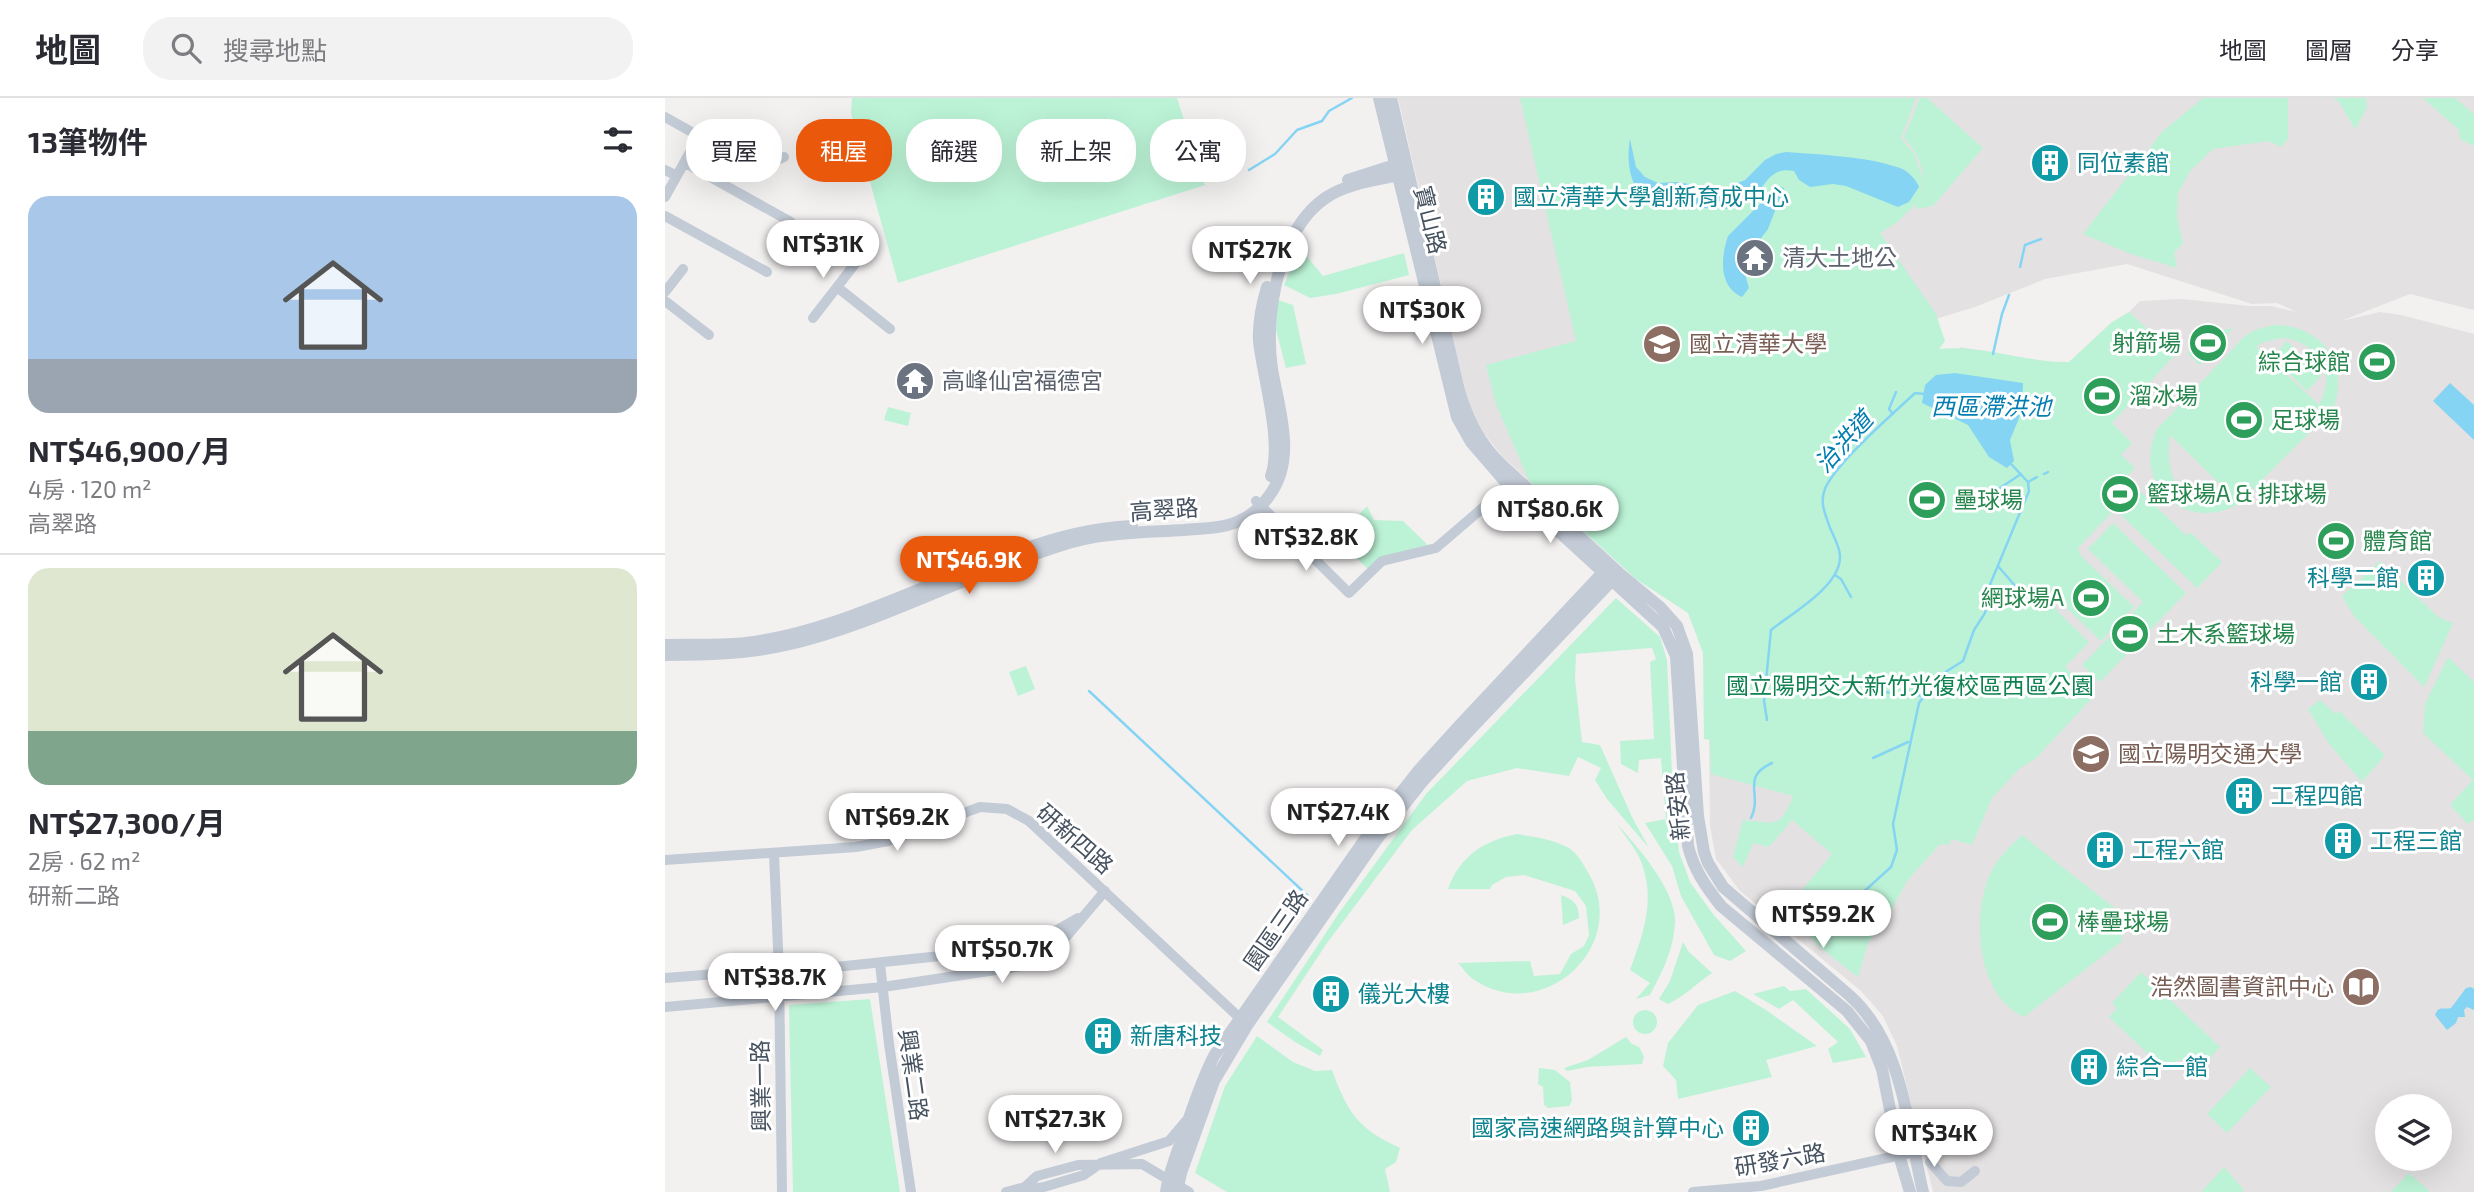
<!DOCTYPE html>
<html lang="zh-TW">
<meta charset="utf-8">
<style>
body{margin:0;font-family:"Exo 2","Noto Sans TC",sans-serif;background:#f2f2f3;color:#2b2b33;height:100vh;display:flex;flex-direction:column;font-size:26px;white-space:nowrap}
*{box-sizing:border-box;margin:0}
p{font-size:23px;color:#7c7c81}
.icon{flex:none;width:38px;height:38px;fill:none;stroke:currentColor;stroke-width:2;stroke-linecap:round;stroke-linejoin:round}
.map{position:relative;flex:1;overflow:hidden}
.details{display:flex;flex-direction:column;background:#fff;width:665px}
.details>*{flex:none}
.hud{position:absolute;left:21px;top:21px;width:665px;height:63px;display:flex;gap:14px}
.tools{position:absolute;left:1710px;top:996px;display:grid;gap:14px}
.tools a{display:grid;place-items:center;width:77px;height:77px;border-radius:50%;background:#fff;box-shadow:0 7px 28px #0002;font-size:35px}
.price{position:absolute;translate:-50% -60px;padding:0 16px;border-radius:24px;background:#fff;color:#222;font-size:23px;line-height:46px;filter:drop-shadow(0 2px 4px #0008)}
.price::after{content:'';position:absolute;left:50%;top:42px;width:21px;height:16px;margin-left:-10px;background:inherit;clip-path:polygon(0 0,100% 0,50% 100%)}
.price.selected{background:#ea580c;color:#fff}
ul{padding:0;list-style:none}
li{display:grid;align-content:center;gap:14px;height:371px;padding:0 28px}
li+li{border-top:2px solid #e1e1e2}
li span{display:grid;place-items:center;height:217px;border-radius:21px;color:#555}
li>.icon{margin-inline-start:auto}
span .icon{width:126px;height:126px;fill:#fffc;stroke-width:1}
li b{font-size:30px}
h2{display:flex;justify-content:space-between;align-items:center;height:84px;padding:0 28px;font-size:30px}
.tag{padding:0 24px;border-radius:28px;background:#fff;box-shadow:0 7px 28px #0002;font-size:24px;line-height:63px}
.tag.selected{background:#ea580c;color:#fff}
header{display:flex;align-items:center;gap:42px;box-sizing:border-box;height:98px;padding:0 35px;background:#fff;border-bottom:2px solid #e1e1e2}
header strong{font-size:33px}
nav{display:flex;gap:38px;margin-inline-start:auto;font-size:24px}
.search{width:490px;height:63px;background:#f2f2f3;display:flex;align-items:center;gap:18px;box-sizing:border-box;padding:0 24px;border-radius:28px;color:#7c7c81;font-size:26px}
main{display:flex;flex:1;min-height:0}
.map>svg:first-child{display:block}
</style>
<header>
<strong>地圖</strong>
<div class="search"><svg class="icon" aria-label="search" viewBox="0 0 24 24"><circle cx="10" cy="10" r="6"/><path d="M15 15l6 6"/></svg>搜尋地點</div>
<nav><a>地圖</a><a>圖層</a><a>分享</a></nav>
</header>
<main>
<section class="details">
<h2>13筆物件<svg class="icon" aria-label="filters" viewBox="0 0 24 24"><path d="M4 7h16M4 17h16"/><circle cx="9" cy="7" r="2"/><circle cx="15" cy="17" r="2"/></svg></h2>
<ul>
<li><span style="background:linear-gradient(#a9c7e8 75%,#9aa5b1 0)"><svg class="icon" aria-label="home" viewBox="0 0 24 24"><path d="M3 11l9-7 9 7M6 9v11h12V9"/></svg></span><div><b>NT$46,900/月</b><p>4房 · 120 m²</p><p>高翠路</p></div></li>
<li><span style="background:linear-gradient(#dfe7d0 75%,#7fa58c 0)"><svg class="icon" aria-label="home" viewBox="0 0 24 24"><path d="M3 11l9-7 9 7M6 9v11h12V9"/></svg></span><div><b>NT$27,300/月</b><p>2房 · 62 m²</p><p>研新二路</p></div></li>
</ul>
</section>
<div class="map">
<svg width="1809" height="1094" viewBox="0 0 1809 1094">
<rect width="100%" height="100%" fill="#f3f0f0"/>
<!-- education -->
<path fill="#e4e1e2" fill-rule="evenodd" d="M733 0H1809V212L1745 196 1676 223 1715 214 1736 217 1809 236V1094H1268L1232 948 1218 918 1196 893 1075 793 1051 761 1045 728 1044 633 1295 249 1383 264H1404L1446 225 1464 214 1475 203 1517 201 1585 208H1606L1632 214 1612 205 1587 206 1462 166 1380 181 1310 209 1238 231 971 481 837 358 818 334 804 308ZM1722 1008H1774V1060H1722Z"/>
<!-- green -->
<path fill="#bcf3d6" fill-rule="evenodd" d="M187 0H512L540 87 233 185 186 15Z
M855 0H1251L1236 40 1249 56 1258 81 1255 98C1263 74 1254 58 1239 39L1255 0H1262L1318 50 1268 108 1250 111 1252 105 1231 125 1215 135 1271 216 1280 243 1274 251C1318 246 1360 265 1404 264L1446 225 1464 214 1510 257 1447 325 1467 345 1456 357 1470 370 1461 380 1521 437 1526 435 1557 464 1532 490 1450 411 1413 450 1416 458 1469 509 1436 543 1388 497 1391 512 1424 544 1400 569 1430 597 1370 661 1355 670 1327 700 1307 747 1286 741 1285 746 1274 747 1242 783 1221 821 1203 845 1193 879C1165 857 1140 841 1124 808L1167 756 1127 722 1104 749 1088 745 1078 769 1068 759 1078 722C1109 725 1116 731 1128 698L1046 676 1045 642 1039 641 1038 555 1023 515 971 481 864 383 831 306 821 267 911 243Z
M1538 0H1623V41L1616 49 1603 43 1548 51 1525 73 1513 95 1512 120 1518 145 1509 155 1512 170 1466 156 1418 136 1497 34Z
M1668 0H1701L1702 10 1690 31 1674 4Z
M1758 0H1790L1809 16V48L1795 41 1794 32Z
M635 150 658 178 739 155 744 177 671 196 645 200 619 187Z
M613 202 628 207 641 266 621 270 611 232Z
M1609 227C1655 226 1686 266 1668 311L1572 407C1519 435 1466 385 1492 331L1580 238 1590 232ZM1616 240C1635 240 1657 255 1661 275 1663 286 1659 297 1654 307L1591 248 1599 244ZM1505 337 1565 396C1515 409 1499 383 1505 337Z
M1568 230 1535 267 1522 255 1540 235Z
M1622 243 1657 277 1642 293 1607 259Z
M223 309 246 315 243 328 219 322Z
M702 408 709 422 738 423 763 447 714 460 704 472 671 441Z
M1448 425 1521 495 1435 584 1417 567 1478 504 1423 451Z
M1715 463 1773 519 1788 525 1759 589 1689 518 1677 498Z
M951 500 995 539 1002 562 1008 698 1014 754 1025 784 1048 816 1081 853 1065 863 1049 857 1016 798 1007 768 980 725 1001 721 996 660 974 662 973 675 956 666 955 643 989 641 985 564 991 561 987 550 911 556 910 581 917 644 935 647 967 719 984 750 942 701 930 682 936 670 913 659 904 678 852 670 802 683 747 732 662 845 613 919 658 952 655 958 630 944 602 924 674 815 761 696Z
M1783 559 1809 584V722L1803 726 1785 707 1808 682 1758 635 1760 606Z
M361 568 370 591 353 598 344 574Z
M1655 602 1671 616 1674 613 1720 657 1697 684 1664 646 1643 611Z
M952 726C972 748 1012 793 1010 825 1009 850 997 875 985 897L971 901 985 885 965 872C979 834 992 798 974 759 968 747 959 737 952 726Z
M852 736C870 739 888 741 904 750 913 756 918 766 924 776 966 849 876 929 808 881 802 877 798 870 793 865L865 863 869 878 895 876 906 856 919 848 924 837 921 808 910 793 859 777 841 779 827 787 825 791H783C795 758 818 743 852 736Z
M1357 737 1456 815 1457 843 1359 919C1311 898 1306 816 1326 774 1333 760 1345 748 1357 737Z
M896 797C909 802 914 806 914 820L898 827Z
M1018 844 1024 854 1047 875C1032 885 1019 899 1003 906L994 901 1005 883Z
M1476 874 1555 949 1530 976 1514 961 1501 973 1444 919 1452 910 1447 905Z
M1119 888 1125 893 1141 891 1185 931 1201 959 1168 965 1163 951 1173 944 1128 902 1114 911 1088 896Z
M1070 893 1101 912 1152 948 1101 962 1107 979 1013 1001 1011 982 998 968 1003 945 1033 907Z
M205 901 235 1094H128L124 907Z
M968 924a12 12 0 1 1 24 0a12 12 0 1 1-24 0Z
M592 938 628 964 650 973 667 972C683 1015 692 1030 735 1050L731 1064 720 1071 725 1094H562L530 1075 560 988Z
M961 939 967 946 974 949 979 958 977 966 922 969 902 973 899 970 923 962Z
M874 970 890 972 905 984 907 1003 904 1008 883 1010 879 1007 878 989 873 986Z
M1585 970 1606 989 1562 1035 1542 1016Z
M1559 1069 1579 1092 1577 1094H1536Z
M1744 1075 1765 1094H1726Z"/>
<!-- water -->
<path fill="#86d4f3" d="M965 41 971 69 980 79 993 85 1011 84 1057 91 1080 82 1100 62 1111 56 1121 54C1158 57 1200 58 1235 70 1243 73 1251 81 1254 89L1244 104 1233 109 1181 88 1168 86 1145 89 1134 82 1129 73C1100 67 1099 98 1078 107 1064 114 1043 110 1029 109 1020 109 1010 111 1001 110 967 104 960 70 965 41Z
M1113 88 1119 90 1103 131 1087 152 1083 163 1079 173 1084 190 1077 199C1053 188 1056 159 1063 138Z
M1290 275 1358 285 1357 313 1345 342 1349 363 1342 370 1324 359 1303 327 1257 305 1260 287 1271 277Z
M1785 285 1809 307V342L1768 303Z
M1806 889 1809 891V912L1802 909 1799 912 1800 919H1793L1791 925 1782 932 1770 917C1774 907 1778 912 1786 910L1801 890Z"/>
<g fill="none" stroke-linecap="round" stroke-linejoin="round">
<!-- stream -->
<path stroke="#86d4f3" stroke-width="2.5" d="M584 72 610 56 632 32 657 23 664 13 687 0
M1355 169 1360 147 1376 141
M1328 256 1337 216 1344 197
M1228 316 1224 311 1231 294
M1379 376 1383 374
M1363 384 1372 379
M1335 390 1356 376
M1333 468 1358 497
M1170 477 1176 481 1186 499
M424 593 642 797
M1208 593 1259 598
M1102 622 1099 603 1106 532C1127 515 1174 489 1175 460 1176 451 1169 439 1165 430 1161 417 1155 407 1159 394 1165 370 1230 314 1250 295L1259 296
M1208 660 1243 644
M1086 720C1098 697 1075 679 1107 665
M1162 827 1226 769 1232 752 1228 726 1254 605 1274 578 1298 563 1309 532 1320 515 1324 489 1364 393 1363 384 1346 366"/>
<!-- minor -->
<path stroke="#c3cbd6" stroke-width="10" d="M0 19 93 71 119 59
M20 65 126 124
M0 72 12 78
M0 99 34 38
M0 118 102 174
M172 189 225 231
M0 194 18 171
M0 203 44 237
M148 220 193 162
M591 403 684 495 717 463 771 450 849 383
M109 756 114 874 117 1094
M0 762 191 749 223 743 315 709 342 711 364 723 579 924
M215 866 224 946 246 1094
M0 880 51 876 123 874 285 857 376 841 413 820
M0 909 218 889 357 868 384 855 395 846 440 793
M1265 1064 1282 1083 1296 1084 1310 1073
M360 1089 372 1078 413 1067 477 1066 524 1094
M341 1094 360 1089 369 1091 379 1089 419 1077 436 1065 504 1043 521 1023
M1028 1094 1096 1088 1249 1054"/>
<!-- tertiary -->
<path stroke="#c3cbd6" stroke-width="12" d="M714 0 792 319 806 344 844 388 998 529 1011 558 1023 748C1029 772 1041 789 1056 808L1182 913 1206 943 1217 971 1234 1057 1245 1094
M726 0 794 292C802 321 814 345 836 366L954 475 995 509 1012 528 1022 556 1033 718 1039 754 1043 765 1058 789 1184 897C1238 945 1242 1027 1258 1094
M683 82 736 65
M602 189C597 206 593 225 594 243 598 280 618 344 606 378
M356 452C393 439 427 430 467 428
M0 547C27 546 55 548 81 545 156 536 233 499 302 472
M0 557C41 557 80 556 121 547 201 529 276 489 354 462 376 454 401 444 424 440 455 434 488 434 519 432 538 430 559 431 576 422 587 417 597 408 604 398 632 361 614 312 607 271 599 218 613 134 659 101 681 85 713 82 739 76
M501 1094C504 1074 512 1055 519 1035 528 1009 536 983 549 958L705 734 754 672 794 628 943 469
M512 1094 516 1075 549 983 583 926 712 741 757 684 802 635 952 477"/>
</g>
<!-- icons -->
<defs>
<symbol id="building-disc" viewBox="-11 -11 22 22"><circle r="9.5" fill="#0f9aa8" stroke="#fff"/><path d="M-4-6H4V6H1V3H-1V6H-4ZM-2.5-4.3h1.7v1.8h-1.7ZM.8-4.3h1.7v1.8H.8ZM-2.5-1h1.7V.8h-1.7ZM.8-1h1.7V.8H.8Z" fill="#fff"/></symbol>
<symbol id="temple-disc" viewBox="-11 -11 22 22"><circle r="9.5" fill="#6b7280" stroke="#fff"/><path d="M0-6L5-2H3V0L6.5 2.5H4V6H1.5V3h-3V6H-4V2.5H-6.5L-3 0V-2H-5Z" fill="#fff"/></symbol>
<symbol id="stadium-disc" viewBox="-11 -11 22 22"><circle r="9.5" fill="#2e9e5b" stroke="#fff"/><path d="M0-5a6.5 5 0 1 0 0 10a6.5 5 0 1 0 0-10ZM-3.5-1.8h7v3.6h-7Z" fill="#fff"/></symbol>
<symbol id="university-disc" viewBox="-11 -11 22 22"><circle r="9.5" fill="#8d6e63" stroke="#fff"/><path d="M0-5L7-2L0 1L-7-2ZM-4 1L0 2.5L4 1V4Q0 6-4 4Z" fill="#fff"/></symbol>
<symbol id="library-disc" viewBox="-11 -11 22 22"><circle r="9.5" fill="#8d6e63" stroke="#fff"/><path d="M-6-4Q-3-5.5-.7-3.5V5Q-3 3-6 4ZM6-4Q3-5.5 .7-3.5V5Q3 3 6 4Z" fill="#fff"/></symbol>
</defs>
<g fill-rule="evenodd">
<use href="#building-disc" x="1363" y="43" width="44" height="44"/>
<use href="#building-disc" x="799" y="77" width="44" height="44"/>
<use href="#temple-disc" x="1068" y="138" width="44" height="44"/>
<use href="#stadium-disc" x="1521" y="223" width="44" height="44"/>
<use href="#university-disc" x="975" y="224" width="44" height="44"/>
<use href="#stadium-disc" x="1690" y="242" width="44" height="44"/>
<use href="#temple-disc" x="228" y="261" width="44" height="44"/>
<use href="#stadium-disc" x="1415" y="276" width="44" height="44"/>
<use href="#stadium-disc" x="1557" y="300" width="44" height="44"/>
<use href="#stadium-disc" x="1433" y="374" width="44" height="44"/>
<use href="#stadium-disc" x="1240" y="380" width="44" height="44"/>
<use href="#stadium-disc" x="1649" y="421" width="44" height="44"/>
<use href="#building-disc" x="1739" y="458" width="44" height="44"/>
<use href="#stadium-disc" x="1404" y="478" width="44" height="44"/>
<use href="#stadium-disc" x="1443" y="514" width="44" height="44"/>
<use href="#building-disc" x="1682" y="562" width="44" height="44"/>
<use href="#university-disc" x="1404" y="634" width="44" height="44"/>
<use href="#building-disc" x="1557" y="676" width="44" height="44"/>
<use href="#building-disc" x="1656" y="721" width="44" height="44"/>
<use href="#building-disc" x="1418" y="730" width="44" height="44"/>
<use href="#stadium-disc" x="1363" y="802" width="44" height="44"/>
<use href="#library-disc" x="1674" y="867" width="44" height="44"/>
<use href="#building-disc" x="644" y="874" width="44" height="44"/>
<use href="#building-disc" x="416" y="916" width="44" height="44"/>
<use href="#building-disc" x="1402" y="947" width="44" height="44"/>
<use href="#building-disc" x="1064" y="1008" width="44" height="44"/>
</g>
<g text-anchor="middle" stroke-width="6" stroke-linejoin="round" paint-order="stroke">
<!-- culture labels -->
<g font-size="23" fill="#0d838f" stroke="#fff" text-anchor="start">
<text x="1412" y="73">同位素館</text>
<text x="848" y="107">國立清華大學創新育成中心</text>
<text x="1734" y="488" text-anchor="end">科學二館</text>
<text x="1677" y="592" text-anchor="end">科學一館</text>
<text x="1606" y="706">工程四館</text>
<text x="1705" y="751">工程三館</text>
<text x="1467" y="760">工程六館</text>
<text x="693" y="904">儀光大樓</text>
<text x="465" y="946">新唐科技</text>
<text x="1451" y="977">綜合一館</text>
<text x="1059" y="1038" text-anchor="end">國家高速網路與計算中心</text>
</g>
<!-- street labels -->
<g font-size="23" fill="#46525f" stroke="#fff">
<text transform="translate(765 122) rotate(76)" y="8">寶山路</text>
<text transform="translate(499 412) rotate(-4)" y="8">高翠路</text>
<text transform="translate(1013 708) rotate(-96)" y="8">新安路</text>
<text transform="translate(410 741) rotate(41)" y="8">研新四路</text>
<text transform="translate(611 832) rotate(-55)" y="8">園區三路</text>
<text transform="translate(248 977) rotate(82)" y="8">興業二路</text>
<text transform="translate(96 988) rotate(-91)" y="8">興業一路</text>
<text transform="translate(1115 1062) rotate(-10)" y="8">研發六路</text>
</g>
<!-- worship labels -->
<g font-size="23" fill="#5b616d" stroke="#fff" text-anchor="start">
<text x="1117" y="168">清大土地公</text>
<text x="277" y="291">高峰仙宮福德宮</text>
</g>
<!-- leisure labels -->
<g font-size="23" fill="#27864d" stroke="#fff" text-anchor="start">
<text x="1516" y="253" text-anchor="end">射箭場</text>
<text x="1685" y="272" text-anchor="end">綜合球館</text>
<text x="1464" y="306">溜冰場</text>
<text x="1606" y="330">足球場</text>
<text x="1482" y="404">籃球場A &amp; 排球場</text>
<text x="1289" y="410">壘球場</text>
<text x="1698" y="451">體育館</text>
<text x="1399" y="508" text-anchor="end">網球場A</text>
<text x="1492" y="544">土木系籃球場</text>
<text x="1412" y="832">棒壘球場</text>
</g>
<!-- education labels -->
<g font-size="23" fill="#785e54" stroke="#fff" text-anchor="start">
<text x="1024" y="254">國立清華大學</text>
<text x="1453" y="664">國立陽明交通大學</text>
<text x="1669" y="897" text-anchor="end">浩然圖書資訊中心</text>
</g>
<!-- park labels -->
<g font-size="23" fill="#108252" stroke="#fff">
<text x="1245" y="596">國立陽明交大新竹光復校區西區公園</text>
</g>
<!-- water labels -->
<g font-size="24" font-style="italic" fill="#027db0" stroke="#fff">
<text x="1326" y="317">西區滯洪池</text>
<text transform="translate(1179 344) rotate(-48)" y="8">治洪道</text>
</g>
</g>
</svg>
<div class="tools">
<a><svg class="icon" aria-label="layers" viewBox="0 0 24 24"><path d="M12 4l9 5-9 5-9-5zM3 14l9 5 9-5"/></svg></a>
</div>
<b class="price" style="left:158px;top:182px">NT$31K</b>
<b class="price" style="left:585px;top:188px">NT$27K</b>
<b class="price" style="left:757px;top:248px">NT$30K</b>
<b class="price" style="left:885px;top:447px">NT$80.6K</b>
<b class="price" style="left:641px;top:475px">NT$32.8K</b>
<b class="price selected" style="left:304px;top:498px">NT$46.9K</b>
<b class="price" style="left:673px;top:750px">NT$27.4K</b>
<b class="price" style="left:232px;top:755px">NT$69.2K</b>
<b class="price" style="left:1158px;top:852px">NT$59.2K</b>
<b class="price" style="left:337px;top:887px">NT$50.7K</b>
<b class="price" style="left:110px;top:915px">NT$38.7K</b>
<b class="price" style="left:390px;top:1057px">NT$27.3K</b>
<b class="price" style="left:1269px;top:1071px">NT$34K</b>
<div class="hud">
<a class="tag">買屋</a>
<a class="tag selected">租屋</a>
<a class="tag">篩選</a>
<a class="tag">新上架</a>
<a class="tag">公寓</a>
</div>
</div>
</main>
